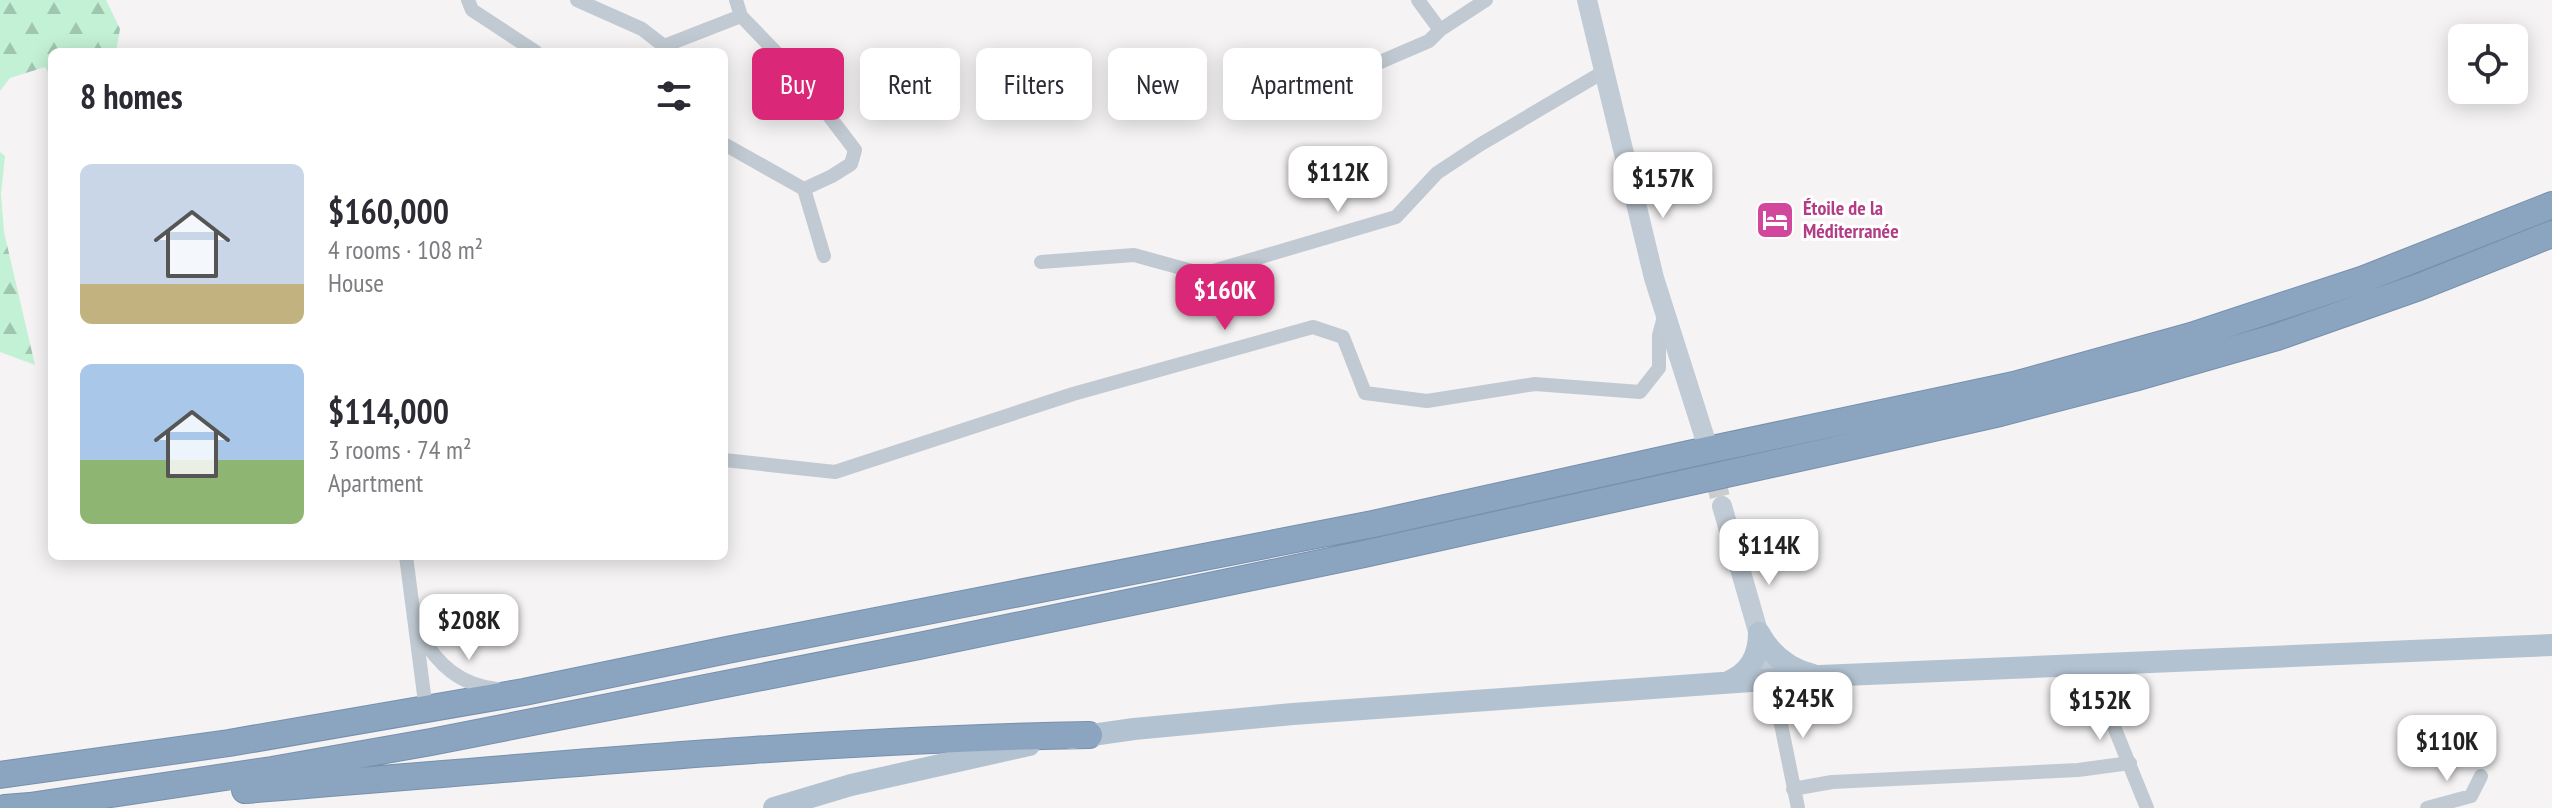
<!DOCTYPE html>
<meta charset="utf-8">
<style>
body{margin:0;font-family:"PT Sans Narrow",sans-serif;background:#f7f7f7;color:#2b2b33;height:100vh;display:flex;flex-direction:column;font-size:30px;white-space:nowrap}
*{box-sizing:border-box;margin:0}
p{font-size:26px;color:#7c7c81}
.icon{flex:none;width:44px;height:44px;fill:none;stroke:currentColor;stroke-width:2;stroke-linecap:round;stroke-linejoin:round}
.map{position:relative;flex:1;overflow:hidden}
.panel{position:absolute;left:48px;top:48px;width:680px;height:512px;display:flex;flex-direction:column;background:#fff;border-radius:12px;box-shadow:0 4px 20px #0003}
.panel>*{flex:none}
.top-card{position:absolute;left:752px;top:48px;width:760px;height:72px;display:flex;gap:16px}
.buttons{position:absolute;left:2448px;top:24px;display:grid;gap:16px}
.buttons a{display:grid;place-items:center;width:80px;height:80px;border-radius:12px;background:#fff;box-shadow:0 4px 20px #0003;font-size:40px}
.price{position:absolute;translate:-50% -68px;padding:0 18px;border-radius:16px;background:#fff;color:#222;font-size:26px;line-height:52px;filter:drop-shadow(0 2px 4px #0008)}
.price::after{content:'';position:absolute;left:50%;top:48px;width:24px;height:18px;margin-left:-12px;background:inherit;clip-path:polygon(0 0,100% 0,50% 100%)}
.price.active{background:#db2777;color:#fff}
ul{padding:0;list-style:none}
li{display:flex;align-items:center;gap:24px;height:200px;padding:0 32px}
li span{display:grid;place-items:center;flex:none;width:224px;height:160px;border-radius:12px;color:#555}
li>.icon{margin-inline-start:auto}
span .icon{width:96px;height:96px;fill:#fffc;stroke-width:1}
li b{font-size:34px}
h2{display:flex;justify-content:space-between;align-items:center;height:96px;padding:0 32px;font-size:34px}
.pill{padding:0 28px;border-radius:12px;background:#fff;box-shadow:0 4px 20px #0003;font-size:28px;line-height:72px}
.pill.active{background:#db2777;color:#fff}
.map>svg:first-child{display:block}
</style>
<div class="map">
<svg width="2552" height="808" viewBox="0 0 2552 808">
<defs>
<pattern id="forest-firs" width="22" height="20" patternUnits="userSpaceOnUse" patternTransform="scale(2)"><rect width="22" height="20" fill="#c3f1d5"/><path d="M5 1l3.5 6h-7zM16 11l3.5 6h-7z" fill="#a0c6b0"/></pattern>
</defs>
<rect width="100%" height="100%" fill="#f5f3f3"/>
<!-- forest -->
<path fill="url(#forest-firs)" d="M0 0H106L120 29 116 52H52V79L45 67 10 78 0 91Z
M0 152 5 156 1 194 4 232 35 365 0 352Z"/>
<g fill="none" stroke-linecap="round" stroke-linejoin="round">
<!-- secondary-tunnel -->
<path stroke="#caccce" stroke-width="20" stroke-dasharray="20 10" stroke-linecap="butt" d="M1708 448 1722 506"/>
<defs>
<path id="motorway" d="M0 775 229 743 524 692 727 650 1373 524 1689 454 2014 385 2191 336 2364 279 2552 205
M245 790C526 768 807 740 1089 735
M5 808 30 806 272 770 431 742 919 646 1364 554 1844 448 2000 413 2134 378 2277 337 2419 287 2552 234"/>
</defs>
<!-- motorway casing -->
<use href="#motorway" stroke="#7690ad" stroke-width="28"/>
<!-- minor -->
<path stroke="#c1cad2" stroke-width="14" d="M468 0 472 10 536 52
M577 0 642 29 664 46 663 52
M736 0 741 16 797 74 855 150 851 164 832 176 804 189
M1418 0 1440 30
M664 46 741 16
M1301 96 1429 41 1440 30 1486 0
M724 144 804 189 824 256
M1041 262 1134 255 1203 274 1396 217 1437 173 1481 144 1605 71
M724 460 835 472 1073 394 1313 327 1343 337 1365 393 1427 401 1535 384 1640 392 1659 368V335L1665 313
M406 556 426 710
M420 634C438 665 460 685 497 689
M2075 664 2106 707 2147 808
M1772 680 1798 808
M1793 789 1832 782 2078 770 2130 763
M2427 808 2471 796 2481 776"/>
<!-- secondary -->
<path stroke="#c1cbd6" stroke-width="20" d="M1587 0 1654 278 1708 448
M1722 506 1772 680"/>
<!-- primary -->
<path stroke="#b3c2d1" stroke-width="22" d="M1759 633C1771 655 1789 669 1813 675
M1728 682C1749 673 1759 657 1759 633
M1071 738 1134 729 1293 714 1820 676 2552 645
M774 808 851 785 1029 745"/>
<!-- motorway -->
<use href="#motorway" stroke="#8ba5c1" stroke-width="26"/>
</g>
<!-- icons -->
<defs>
<symbol id="hotel-square" viewBox="-11 -11 22 22"><rect x="-9" y="-9" width="18" height="18" rx="4" fill="#d1479c" stroke="#fff"/><path d="M-6-4.5h1.5V1H6V5H4.5V3h-9V5H-6ZM-4 0a1.8 1.8 0 1 1 3.6 0ZM.5 0V-2.5h3Q6-2.5 6 0Z" fill="#fff"/></symbol>
</defs>
<g fill-rule="evenodd">
<use href="#hotel-square" x="1753" y="198" width="44" height="44"/>
</g>
<g text-anchor="middle" stroke-width="6" stroke-linejoin="round" paint-order="stroke">
<!-- hotel labels -->
<g font-size="20" font-weight="bold" fill="#b23c85" stroke="#fff" text-anchor="start">
<text x="1803" y="215">Étoile de la<tspan x="1803" dy="23">Méditerranée</tspan></text>
</g>
</g>
</svg>
<div class="buttons">
<a><svg class="icon" aria-label="locate" viewBox="0 0 24 24"><circle cx="12" cy="12" r="6"/><path d="M12 2v4M12 18v4M2 12h4M18 12h4"/></svg></a>
</div>
<b class="price" style="left:1338px;top:214px">$112K</b>
<b class="price" style="left:1663px;top:220px">$157K</b>
<b class="price active" style="left:1225px;top:332px">$160K</b>
<b class="price" style="left:1769px;top:587px">$114K</b>
<b class="price" style="left:469px;top:662px">$208K</b>
<b class="price" style="left:1803px;top:740px">$245K</b>
<b class="price" style="left:2100px;top:742px">$152K</b>
<b class="price" style="left:2447px;top:783px">$110K</b>
<div class="top-card">
<a class="pill active">Buy</a>
<a class="pill">Rent</a>
<a class="pill">Filters</a>
<a class="pill">New</a>
<a class="pill">Apartment</a>
</div>
<section class="panel">
<h2>8 homes<svg class="icon" aria-label="filters" viewBox="0 0 24 24"><path d="M4 7h16M4 17h16"/><circle cx="9" cy="7" r="2"/><circle cx="15" cy="17" r="2"/></svg></h2>
<ul>
<li><span style="background:linear-gradient(#c9d6e8 75%,#c2b280 0)"><svg class="icon" aria-label="home" viewBox="0 0 24 24"><path d="M3 11l9-7 9 7M6 9v11h12V9"/></svg></span><div><b>$160,000</b><p>4 rooms · 108 m²</p><p>House</p></div></li>
<li><span style="background:linear-gradient(#a9c7e8 60%,#8fb573 0)"><svg class="icon" aria-label="home" viewBox="0 0 24 24"><path d="M3 11l9-7 9 7M6 9v11h12V9"/></svg></span><div><b>$114,000</b><p>3 rooms · 74 m²</p><p>Apartment</p></div></li>
</ul>
</section>
</div>
